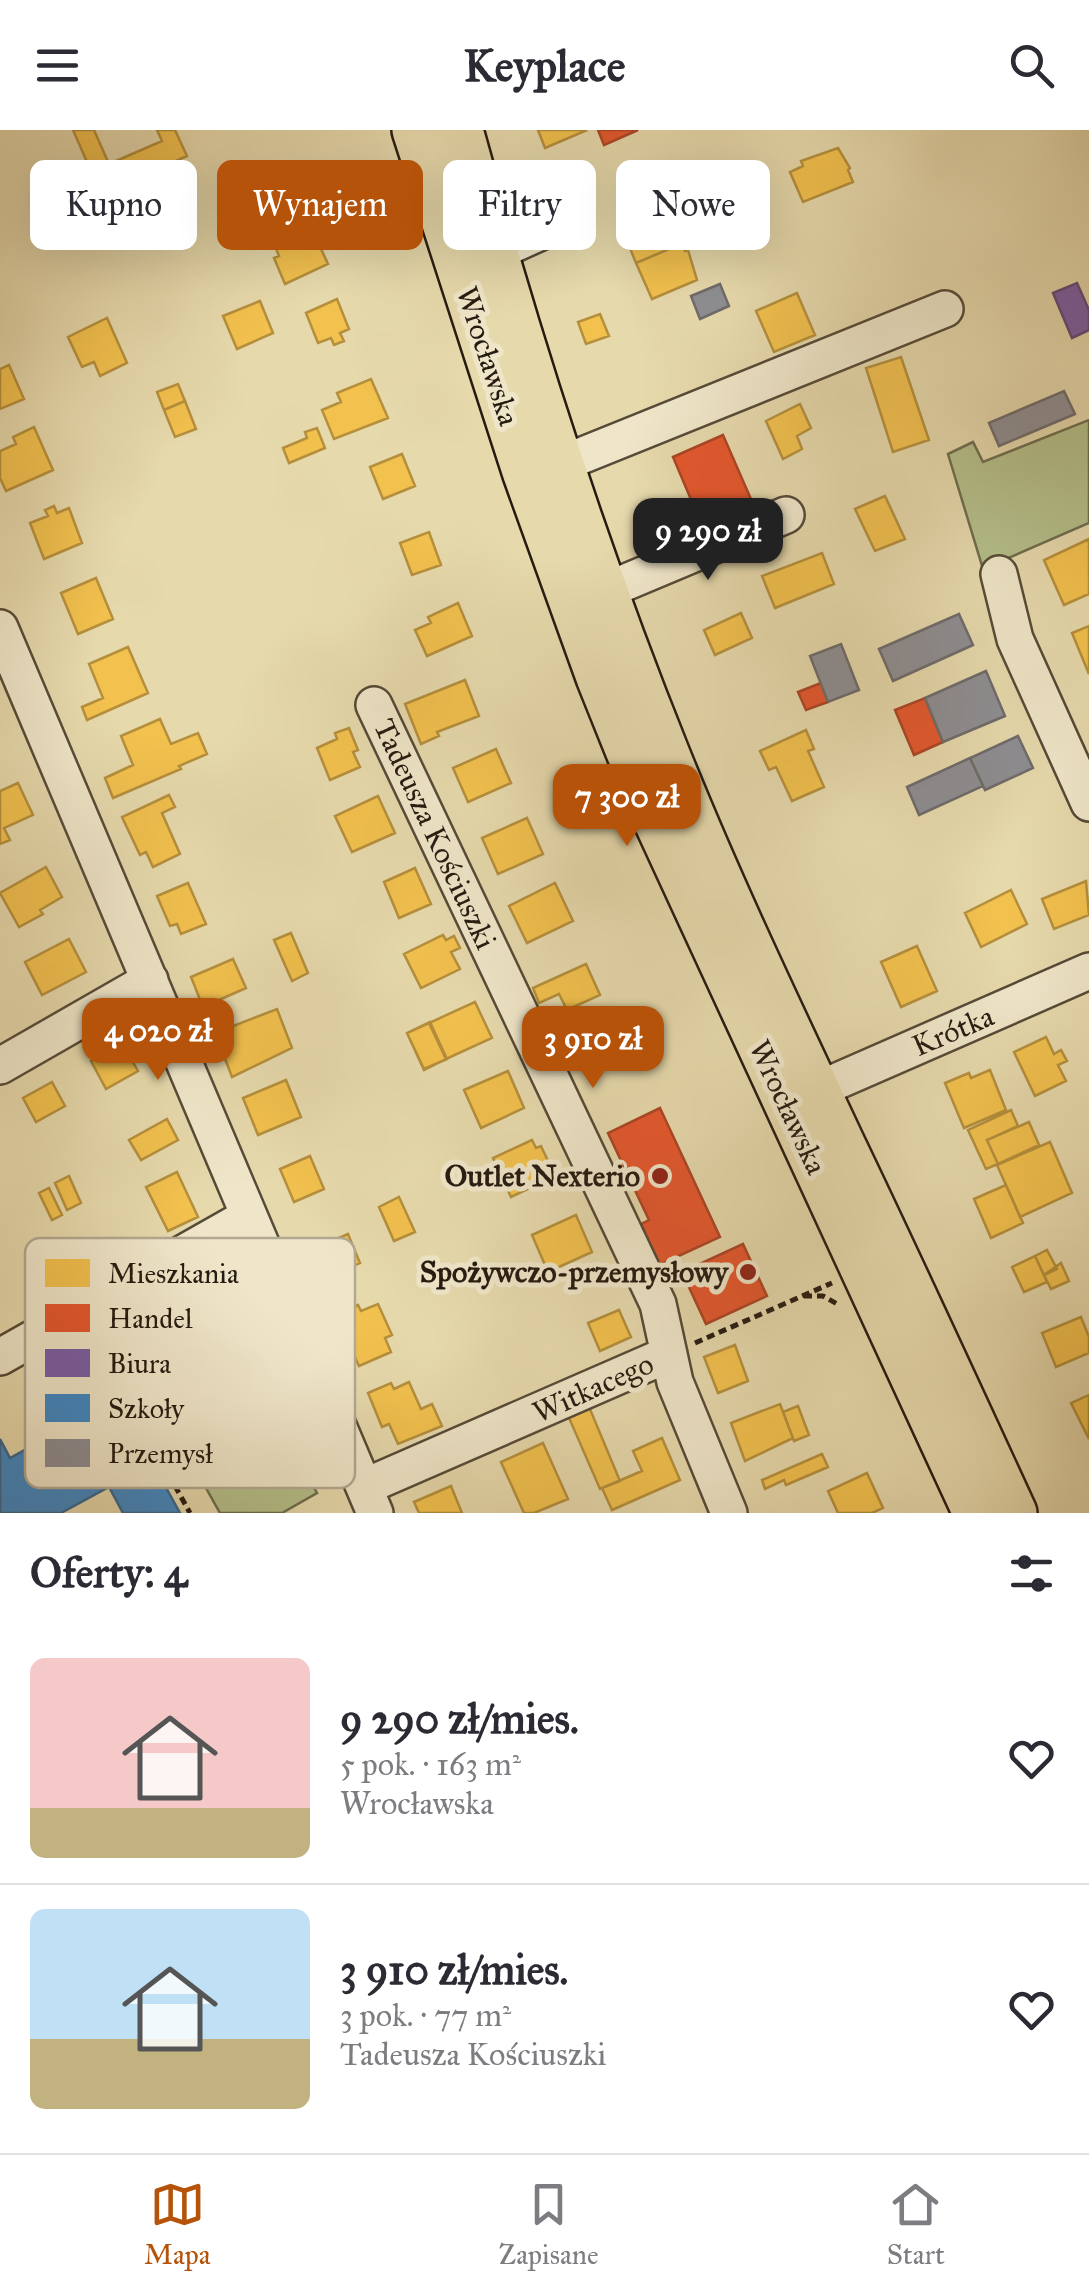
<!DOCTYPE html>
<html lang="pl">
<meta charset="utf-8">
<style>
body{margin:0;font-family:"IM FELL Great Primer",serif;background:#f7f7f7;color:#2b2b33;height:100vh;display:flex;flex-direction:column;font-size:38px;white-space:nowrap}
*{box-sizing:border-box;margin:0}
p{font-size:32px;color:#7c7c81}
.icon{flex:none;width:55px;height:55px;fill:none;stroke:currentColor;stroke-width:2;stroke-linecap:round;stroke-linejoin:round}
.map{position:relative;height:1383px;overflow:hidden}
.sheet{display:flex;flex-direction:column;background:#fff;flex:1}
.sheet>*{flex:none}
.hud{position:absolute;left:30px;top:30px;width:1030px;height:90px;display:flex;gap:20px}
.price{position:absolute;translate:-50% -85px;padding:0 22px;border-radius:20px;background:#b45309;color:#fff;font-size:32px;line-height:65px;filter:drop-shadow(0 2px 5px #0008)}
.price::after{content:'';position:absolute;left:50%;top:60px;width:30px;height:22px;margin-left:-15px;background:inherit;clip-path:polygon(0 0,100% 0,50% 100%)}
.price.on{background:#222;color:#fff}
ul{padding:0;list-style:none}
li{display:flex;align-items:center;gap:30px;height:250px;padding:0 30px}
li+li{border-top:2px solid #e1e1e2}
li span{display:grid;place-items:center;flex:none;width:280px;height:200px;border-radius:15px;color:#555}
li>.icon{margin-inline-start:auto}
span .icon{width:120px;height:120px;fill:#fffc;stroke-width:1}
li b{font-size:42px}
h2{display:flex;justify-content:space-between;align-items:center;height:120px;padding:0 30px;font-size:42px}
.pill{padding:0 35px;border-radius:15px;background:#fff;box-shadow:0 10px 40px #0002;font-size:35px;line-height:90px}
.pill.on{background:#b45309;color:#fff}
header{display:flex;justify-content:space-between;align-items:center;height:130px;padding:0 30px;background:#fff;font-size:45px;font-weight:700}
.menu{display:flex;justify-content:space-around;align-items:center;height:140px;border-top:2px solid #e1e1e2;background:#fff;font-size:28px;color:#7c7c81}
.menu a{display:grid;justify-items:center;gap:5px}
.menu .on{color:#b45309}
.map>svg:first-child{display:block}
</style>
<header><svg class="icon" aria-label="menu" viewBox="0 0 24 24"><path d="M4 6h16M4 12h16M4 18h16"/></svg>Keyplace<svg class="icon" aria-label="search" viewBox="0 0 24 24"><circle cx="10" cy="10" r="6"/><path d="M15 15l6 6"/></svg></header>
<div class="map">
<svg width="1089" height="1383" viewBox="0 0 1089 1383">
<rect width="100%" height="100%" fill="#e6d9ac"/>
<filter id="stains"><feTurbulence type="fractalNoise" baseFrequency=".002" numOctaves="4"/><feColorMatrix values="0 0 0 0 .2 0 0 0 0 .09 0 0 0 0 .02 0 0 0 .5 -.17"/></filter>
<radialGradient id="worn" r=".72"><stop offset=".6" stop-color="#630" stop-opacity="0"/><stop offset="1" stop-color="#630" stop-opacity=".3"/></radialGradient>
<!-- green -->
<path fill="#b4bf8a" stroke="#6d6d4e" stroke-width="2.5" d="M1089 290V393L983 439 948 324 973 312 983 332Z
M232 1212 317 1363 282 1383H220L150 1258Z"/>
<!-- homes -->
<path fill="#f2c14e" stroke="#b58f3c" stroke-width="2.5" d="M73 0H94L109 34 162 11 157 0H175L187 26 101 64Z
M538 0H587L545 18Z
M838 18 850 38 848 40 853 52 803 72 790 42 803 36 801 31Z
M265 34 282 69 265 77 271 92 255 99 251 90 241 95 222 53Z
M143 50 149 65 169 56 174 69 181 67 192 94 147 112 132 75 123 79 116 62Z
M666 77 671 89 675 88 681 114 636 133 621 96Z
M311 97 328 134 285 154 274 128 279 126 274 114Z
M681 114 685 121 688 120 697 150 652 169 636 133Z
M797 163 815 205 774 222 756 181Z
M337 169 349 199 340 203 344 211 334 215 331 208 318 213 306 183Z
M260 171 273 203 237 219 223 186Z
M600 184 609 206 586 214 578 192Z
M107 188 127 233 100 246 94 232 82 237 68 207Z
M901 227 929 310 893 322 866 238Z
M9 235 24 269 0 279V239Z
M371 249 388 288 334 309 322 280 341 272 337 263Z
M178 254 185 271 164 280 157 262Z
M185 271 196 299 175 307 164 280Z
M800 274 811 298 797 306 802 319 783 329 766 291Z
M34 297 53 340 6 361 0 348V321L16 314 13 307Z
M317 298 325 318 289 333 283 318 307 308 305 302Z
M402 324 415 356 383 369 370 337Z
M885 366 905 409 875 421 855 379Z
M54 376 57 383 69 378 82 413 44 429 30 393 48 386 45 380Z
M429 402 441 435 412 445 400 413Z
M1089 409V464L1064 475 1044 430Z
M822 423 834 454 775 478 762 446Z
M96 448 113 489 78 504 61 463Z
M458 473 472 506 427 526 415 500 431 493 428 487Z
M741 483 752 508 715 525 704 500Z
M1089 496V544L1072 503Z
M128 517 148 563 87 590 82 577 103 568 89 534Z
M465 550 479 586 437 602 439 606 421 614 405 574Z
M160 589 171 614 198 603 207 624 179 636 181 639 113 668 105 648 133 635 121 606Z
M349 598 358 620 353 622 360 637 330 650 317 618 337 609 335 603Z
M806 600 814 619 808 621 824 657 792 671 776 637 769 640 760 621Z
M496 619 511 653 468 672 453 638Z
M18 653 33 685 4 698 10 710 0 714V661Z
M169 665 175 677 162 683 180 724 153 737 146 722 140 725 122 687Z
M378 666 395 703 352 722 335 686Z
M527 688 543 724 498 744 482 708Z
M46 737 62 767 40 780 43 784 19 797 0 763Z
M415 738 431 774 399 788 384 752Z
M1086 751 1089 785 1054 799 1042 769Z
M188 753 206 794 181 804 177 794 170 796 157 766Z
M555 753 573 791 527 813 509 776Z
M1011 760 1027 794 981 817 965 783Z
M291 803 308 843 292 851 274 810Z
M443 805 446 810 454 806 460 818 451 822 460 839 421 858 404 824Z
M69 809 86 842 42 865 25 832Z
M917 816 937 861 901 877 881 832Z
M233 829 246 858 203 877 191 847Z
M586 834 600 865 567 880 559 864 539 873 533 858Z
M475 872 492 908 446 929 429 893Z
M277 879 292 918 232 947 215 903Z
M430 892 447 929 424 939 407 903Z
M429 893 446 929 424 940 407 903Z
M612 898 626 928 593 943 579 913Z
M1046 907 1054 924 1061 920 1067 931 1058 935 1066 951 1035 966 1014 922Z
M122 913 138 941 106 959 91 931Z
M990 940 1006 980 964 998 945 953 969 943 971 948Z
M508 941 524 978 481 998 464 960Z
M286 950 301 987 258 1005 243 968Z
M52 952 65 976 36 992 23 968Z
M1011 980 1018 996 987 1010 998 1034 986 1039 968 1000Z
M167 989 178 1010 141 1030 129 1010Z
M1029 992 1039 1015 998 1034 987 1010Z
M532 1010 536 1018 541 1016 555 1046 511 1067 493 1028Z
M1050 1012 1072 1063 1020 1087 997 1035Z
M310 1026 324 1059 294 1072 280 1039Z
M177 1042 198 1087 168 1101 146 1057Z
M69 1046 81 1073 67 1080 55 1053Z
M1006 1055 1023 1093 991 1108 974 1069Z
M49 1058 62 1085 52 1090 39 1063Z
M399 1067 415 1102 394 1111 379 1077Z
M576 1085 592 1122 548 1142 532 1105Z
M348 1104 360 1133 321 1149 309 1121Z
M1047 1120 1057 1139 1044 1145 1035 1126Z
M1035 1126 1047 1152 1024 1162 1012 1137Z
M1061 1133 1069 1151 1051 1159 1044 1145Z
M378 1174 392 1205 385 1208 391 1222 359 1236 336 1185 358 1175 361 1181Z
M619 1180 631 1207 600 1221 588 1193Z
M1081 1187 1089 1207V1223L1056 1237 1042 1203Z
M735 1215 748 1251 718 1263 704 1227Z
M409 1252 421 1279 432 1274 442 1296 398 1314 389 1294 382 1297 368 1263 391 1253 394 1259Z
M1089 1265V1309L1071 1273Z
M587 1272 620 1351 600 1359 566 1281Z
M780 1274 793 1308 745 1331 731 1293Z
M798 1276 809 1305 794 1311 783 1282Z
M662 1308 680 1350 612 1380 602 1358 642 1341 633 1321Z
M543 1313 568 1369 534 1383H524L501 1332Z
M822 1324 828 1337 786 1355 784 1350 765 1359 762 1350Z
M867 1343 883 1378 872 1383H838L828 1361Z
M451 1356 462 1383H419L414 1372Z"/>
<!-- shops -->
<path fill="#e4572e" stroke="#ab4525" stroke-width="2.5" d="M598 0H638L604 15Z
M723 305 754 376 703 398 673 327Z
M821 553 828 572 806 580 798 562Z
M925 568 943 612 914 625 895 580Z
M660 978 720 1107 659 1135 641 1094 649 1090 608 1003Z
M743 1114 767 1166 706 1194 682 1142Z"/>
<!-- offices -->
<path fill="#7b5ea7" stroke="#624a7a" stroke-width="2.5" d="M1077 153 1089 180V200L1072 208 1053 163Z"/>
<!-- schools -->
<path fill="#3f88c5" stroke="#38678f" stroke-width="2.5" d="M81 1203 180 1383H123L109 1357 61 1383H0V1309L10 1328 73 1293 38 1227Z"/>
<!-- industry -->
<path fill="#8d8d92" stroke="#6e6b6b" stroke-width="2.5" d="M720 154 729 176 700 189 691 166Z
M1064 261 1075 284 999 316 989 293Z
M959 484 973 515 893 551 879 519Z
M841 514 859 560 828 572 810 526Z
M986 541 1005 586 943 612 925 568Z
M1018 606 1033 638 985 660 970 628Z
M970 628 983 656 919 685 907 657Z"/>
<g fill="none" stroke-linecap="round" stroke-linejoin="round">
<defs>
<path id="minor" d="M494 123 574 87
M561 334 945 179
M999 444 1015 509 1089 673
M605 461 786 385
M0 498 375 1383
M374 575 658 1174 675 1252 729 1383
M0 936 150 850
M817 960 1089 841
M0 1227 249 1086
M364 1357 669 1224"/>
<path id="major" d="M415 0 526 344 599 547 658 694 976 1383
M460 0C518 212 585 422 667 625 720 757 781 884 841 1012 900 1135 957 1259 1014 1383"/>
</defs>
<!-- minor casing -->
<use href="#minor" stroke="#564a38" stroke-width="40"/>
<!-- major casing -->
<use href="#major" stroke="#261b11" stroke-width="50"/>
<!-- path -->
<path stroke="#261b11" stroke-width="5" stroke-dasharray="8 5" stroke-linecap="butt" d="M804 1166H823L839 1175
M93 1208 190 1383
M695 1213 832 1153"/>
<!-- minor -->
<use href="#minor" stroke="#efe6c9" stroke-width="35"/>
<!-- major -->
<use href="#major" stroke="#e6d9ac" stroke-width="45"/>
</g>
<!-- markers -->
<g fill="#8f2418" stroke="#efe6c9" stroke-width="4">
<circle cx="660" cy="1046" r="10"/>
<circle cx="748" cy="1142" r="10"/>
</g>
<g text-anchor="middle" stroke-width="10" stroke-linejoin="round" paint-order="stroke">
<!-- street labels -->
<g font-size="30" fill="#261b11" stroke="#efe6c9">
<text transform="translate(488 226) rotate(72)" y="10">Wrocławska</text>
<text transform="translate(435 704) rotate(65)" y="10">Tadeusza Kościuszki</text>
<text transform="translate(953 901) rotate(-23)" y="10">Krótka</text>
<text transform="translate(788 977) rotate(65)" y="10">Wrocławska</text>
<text transform="translate(593 1258) rotate(-24)" y="10">Witkacego</text>
</g>
<!-- poi labels -->
<g font-size="30" font-weight="bold" fill="#261b11" stroke="#efe6c9" text-anchor="end">
<text x="640" y="1056">Outlet Nexterio</text>
<text x="728" y="1152">Spożywczo-przemysłowy</text>
</g>
</g>
<!-- legend -->
<rect x="25" y="1108" width="330" height="250" rx="15" fill="#efe6c9" stroke="#b3a992" stroke-width="2.5"/>
<rect x="45" y="1129" width="45" height="28" fill="#f2c14e"/>
<rect x="45" y="1174" width="45" height="28" fill="#e4572e"/>
<rect x="45" y="1219" width="45" height="28" fill="#7b5ea7"/>
<rect x="45" y="1264" width="45" height="28" fill="#3f88c5"/>
<rect x="45" y="1309" width="45" height="28" fill="#8d8d92"/>
<g font-size="28" fill="#261b11">
<text x="108" y="1153">Mieszkania</text>
<text x="108" y="1198">Handel</text>
<text x="108" y="1243">Biura</text>
<text x="108" y="1288">Szkoły</text>
<text x="108" y="1333">Przemysł</text>
</g>
<rect width="100%" height="100%" filter="url(#stains)"/>
<rect width="100%" height="100%" fill="url(#worn)"/>
</svg>
<b class="price on" style="left:708px;top:453px">9 290 zł</b>
<b class="price" style="left:627px;top:719px">7 300 zł</b>
<b class="price" style="left:158px;top:953px">4 020 zł</b>
<b class="price" style="left:593px;top:961px">3 910 zł</b>
<div class="hud">
<a class="pill">Kupno</a>
<a class="pill on">Wynajem</a>
<a class="pill">Filtry</a>
<a class="pill">Nowe</a>
</div>
</div>
<section class="sheet">
<h2>Oferty: 4<svg class="icon" aria-label="filters" viewBox="0 0 24 24"><path d="M4 7h16M4 17h16"/><circle cx="9" cy="7" r="2"/><circle cx="15" cy="17" r="2"/></svg></h2>
<ul>
<li><span style="background:linear-gradient(#f6c9c9 75%,#c2b280 0)"><svg class="icon" aria-label="home" viewBox="0 0 24 24"><path d="M3 11l9-7 9 7M6 9v11h12V9"/></svg></span><div><b>9 290 zł/mies.</b><p>5 pok. · 163 m²</p><p>Wrocławska</p></div><svg class="icon" aria-label="heart" viewBox="0 0 24 24"><path d="M12 20l-8-8c-3-5 5-10 8-4 3-6 11-1 8 4z"/></svg></li>
<li><span style="background:linear-gradient(#bfe0f5 65%,#c2b280 0)"><svg class="icon" aria-label="home" viewBox="0 0 24 24"><path d="M3 11l9-7 9 7M6 9v11h12V9"/></svg></span><div><b>3 910 zł/mies.</b><p>3 pok. · 77 m²</p><p>Tadeusza Kościuszki</p></div><svg class="icon" aria-label="heart" viewBox="0 0 24 24"><path d="M12 20l-8-8c-3-5 5-10 8-4 3-6 11-1 8 4z"/></svg></li>
</ul>
</section>
<nav class="menu">
<a class="on"><svg class="icon" aria-label="map" viewBox="0 0 24 24"><path d="M3 6l6-2 6 2 6-2v14l-6 2-6-2-6 2zM9 4v14M15 6v14"/></svg>Mapa</a>
<a><svg class="icon" aria-label="saved" viewBox="0 0 24 24"><path d="M7 4h10v16l-5-4-5 4z"/></svg>Zapisane</a>
<a><svg class="icon" aria-label="home" viewBox="0 0 24 24"><path d="M3 11l9-7 9 7M6 9v11h12V9"/></svg>Start</a>
</nav>
